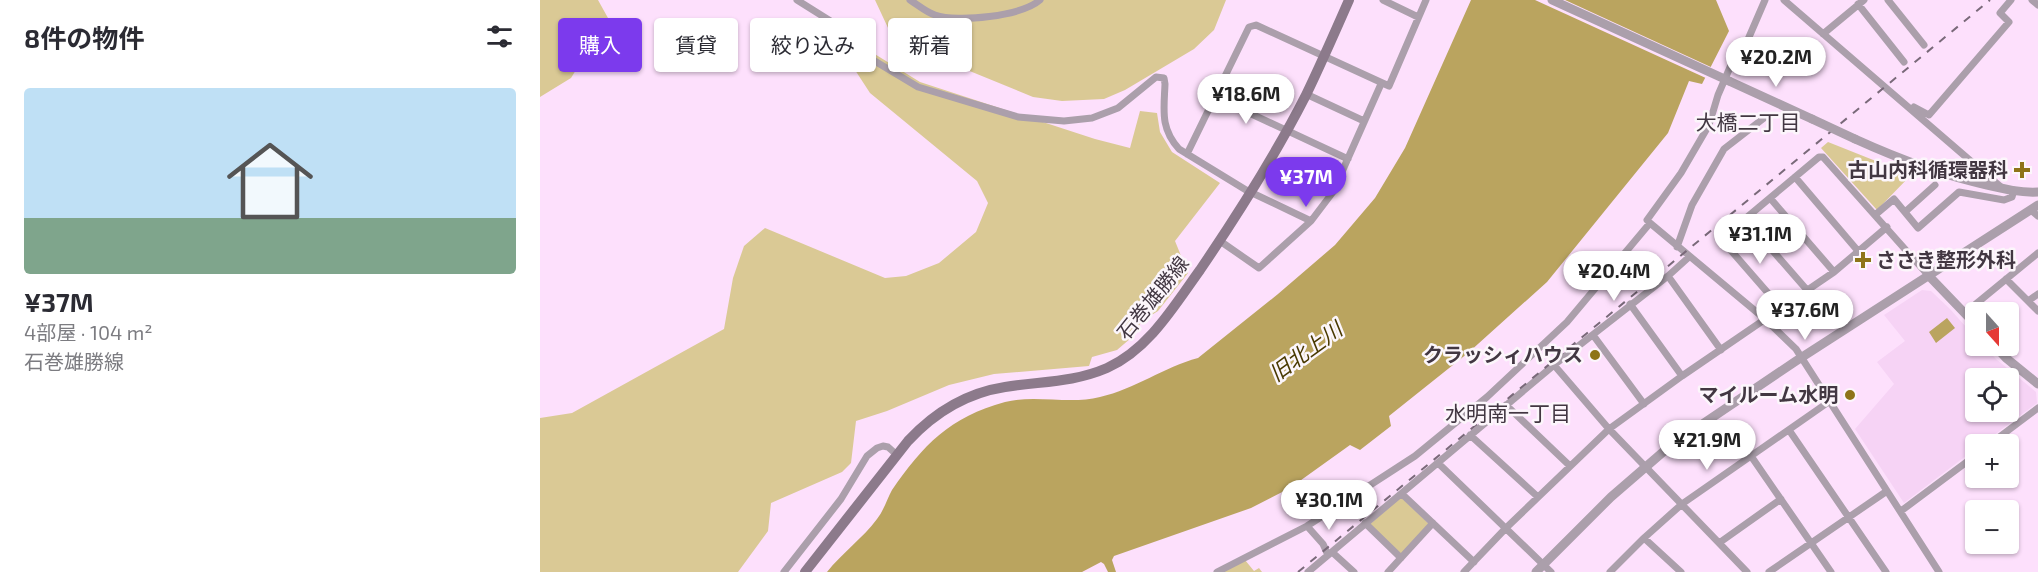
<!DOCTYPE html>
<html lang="ja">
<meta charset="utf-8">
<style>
body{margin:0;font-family:"Exo 2","Noto Sans JP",sans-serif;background:#f7f7f7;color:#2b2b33;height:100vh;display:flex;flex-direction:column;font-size:22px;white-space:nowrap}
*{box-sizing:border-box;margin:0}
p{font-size:20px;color:#7c7c81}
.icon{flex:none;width:33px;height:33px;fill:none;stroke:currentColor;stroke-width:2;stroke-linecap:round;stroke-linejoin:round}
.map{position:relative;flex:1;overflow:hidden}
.side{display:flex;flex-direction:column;background:#fff;width:540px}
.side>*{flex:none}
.hud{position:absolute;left:18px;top:18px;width:570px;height:54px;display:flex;gap:12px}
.needle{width:39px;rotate:159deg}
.controls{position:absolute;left:1425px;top:302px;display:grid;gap:12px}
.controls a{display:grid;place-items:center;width:54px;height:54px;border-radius:6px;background:#fff;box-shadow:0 2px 4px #0004;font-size:30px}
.price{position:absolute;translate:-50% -51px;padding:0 14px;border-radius:21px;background:#fff;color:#222;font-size:20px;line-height:39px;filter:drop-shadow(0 2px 3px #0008)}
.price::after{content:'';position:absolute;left:50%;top:36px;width:18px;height:14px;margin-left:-9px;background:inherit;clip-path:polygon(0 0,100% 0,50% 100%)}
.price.selected{background:#7c3aed;color:#fff}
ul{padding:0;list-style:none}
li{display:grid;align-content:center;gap:12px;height:318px;padding:0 24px}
li span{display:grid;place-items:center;height:186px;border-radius:6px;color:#555}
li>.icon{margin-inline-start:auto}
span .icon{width:108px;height:108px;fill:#fffc;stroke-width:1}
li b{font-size:26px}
h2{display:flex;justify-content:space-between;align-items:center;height:72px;padding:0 24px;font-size:26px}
.tag{padding:0 21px;border-radius:6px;background:#fff;box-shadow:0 2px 4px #0004;font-size:21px;line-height:54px}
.tag.selected{background:#7c3aed;color:#fff}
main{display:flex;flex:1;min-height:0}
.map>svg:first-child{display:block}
</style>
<main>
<section class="side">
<h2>8件の物件<svg class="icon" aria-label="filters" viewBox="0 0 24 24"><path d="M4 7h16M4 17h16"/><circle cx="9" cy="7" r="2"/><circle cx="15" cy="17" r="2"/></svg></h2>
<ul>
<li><span style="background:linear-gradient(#bfe0f5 70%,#7fa58c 0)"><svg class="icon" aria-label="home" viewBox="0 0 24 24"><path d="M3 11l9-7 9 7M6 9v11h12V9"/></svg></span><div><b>¥37M</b><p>4部屋 · 104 m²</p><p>石巻雄勝線</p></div></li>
</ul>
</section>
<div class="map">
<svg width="1498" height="572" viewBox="0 0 1498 572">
<rect width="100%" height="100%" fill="#fde0fc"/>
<!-- built -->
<path fill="#f6d3f5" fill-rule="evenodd" d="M1382 290 1391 291 1410 309 1435 337 1436 345H1443L1456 359 1496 392 1497 403 1442 444H1436L1435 449 1364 503 1315 429 1354 384 1337 362 1365 341 1344 315ZM1436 378H1468V411H1436Z"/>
<!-- green -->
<path fill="#dac995" d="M0 0H58L68 18 31 78 0 97Z
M335 0H686L674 30 654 49 585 90 564 99 522 101 493 97 388 54 349 30Z
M312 40 380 82 555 139 590 148 600 111 617 113 620 132 632 152 680 183 635 241 648 273 618 311 602 321 591 338 577 350 552 357 549 366 454 374 409 385 347 411 316 421 311 463 302 472 231 503 228 531 198 572H0V418L32 413 184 329 193 278 204 246 225 228 345 278 366 276 399 263 436 232 448 203 437 181 330 93 302 50Z
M1288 142 1371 175 1337 210 1281 148Z
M861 497 890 525 861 554 829 525Z
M705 560 714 571 719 568 722 572H679Z"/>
<!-- water -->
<path fill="#baa45f" d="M931 0H1176L1189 31 1162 84 1149 81 1128 133 1007 282 928 353 849 416 851 426 820 450 810 445 750 488 711 508 574 556 572 560 576 572H568L564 564 561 562 542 572H287C302 553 323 538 337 519 344 510 347 499 352 490 383 445 410 417 465 402 496 394 529 405 560 397 595 389 624 367 658 358L738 294 795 245 835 198 865 148Z
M1407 318 1415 328 1396 343 1389 332Z"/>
<!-- pier -->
<path fill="#fde0fc" d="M995 0H1025L1173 68 1168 79Z"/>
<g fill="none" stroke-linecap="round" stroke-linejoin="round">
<!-- minor -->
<path stroke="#ab9fab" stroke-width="7" d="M257 0 292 22 319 45 333 60 378 87 478 117 524 121 552 118 578 108 616 77 624 78 625 84C624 110 620 128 639 149L706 190 771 221
M370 0C378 5 386 12 395 15 418 23 482 16 500 0
M843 0 878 17
M1244 0 1462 188
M1348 0 1384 45
M1492 0 1498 5
M1318 4 1364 62
M1283 34 1324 0
M766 94 824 121
M675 97 808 159
M1374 107 1389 115 1469 22 1460 13 1471 0
M647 154 709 27 716 25 849 86 886 0
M730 160 793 192
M1255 177 1318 251
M1230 198 1294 272
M1491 210 1498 216
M1365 212 1395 185
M1335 215 1354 199 1378 228 1419 192 1464 200 1472 197 1474 190
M1205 219 1267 290
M1110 223 1225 319 1256 349 1399 572
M680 241 719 268 771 221 793 192 841 84
M1137 247 1152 205 1184 149 1224 118
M1128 276 1181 350
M1466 279 1498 311
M1488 301 1498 294
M1090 304 1142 376
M1241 308 1181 239 1279 157H1283L1388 275
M1431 308 1498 253
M1053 335 1104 404
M1014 365 1069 429 1207 572
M966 405 1030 466
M1249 430 1346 572
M930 435 998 497
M1450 444 1498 408
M1211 456 1291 572
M898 463 1011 572
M862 494 934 562
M1361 511 1436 455
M825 523 861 558
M767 526 783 544 788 555
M1104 538 1141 572
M1179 543 1241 499
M792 552 814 572
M244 572 301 499 327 456 337 448 343 446 348 447 357 455
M677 572 767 526 875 456 947 397 1027 322 1110 223 1107 220 1141 173 1169 125 1178 95 1191 65 1206 44 1225 0
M768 572 1014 365 1128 276 1149 257
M848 572 893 523
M924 572 966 528 1069 429 1142 376 1294 272 1347 227
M1070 572 1104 538 1142 504 1290 401
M1229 572 1347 491"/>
<!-- tertiary -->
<path stroke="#ab9fab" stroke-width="9" d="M1189 81 1272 119
M1315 139C1359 159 1401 175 1447 185 1464 189 1481 193 1498 192
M1388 275 1436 325
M1454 345 1466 358 1498 384
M996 572 1071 497 1130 446 1256 361 1498 205"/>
<!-- secondary -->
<path stroke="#8c7a8b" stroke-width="10" d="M265 572 368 441C394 413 426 393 465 387 501 381 532 383 567 368 609 349 634 306 660 270 698 214 735 156 766 95 781 64 795 32 809 0"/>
<!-- rail -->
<path stroke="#796979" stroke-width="2" stroke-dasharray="8 8" stroke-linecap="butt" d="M758 572 1450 0"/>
<!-- tertiary-bridge -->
<path stroke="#ab9fab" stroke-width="9" d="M1012 0 1189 81
M1272 119 1315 139"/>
</g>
<!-- markers -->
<g fill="#8e7418" stroke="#fcf6fb" stroke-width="2">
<path d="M1479 161h6v6h6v6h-6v6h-6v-6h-6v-6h6z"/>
<path d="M1320 251h6v6h6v6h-6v6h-6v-6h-6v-6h6z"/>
<circle cx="1055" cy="355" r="6"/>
<circle cx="1310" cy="395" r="6"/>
</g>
<g text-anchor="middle" stroke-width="5" stroke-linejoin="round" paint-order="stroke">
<!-- poi labels -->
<g font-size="20" font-weight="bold" fill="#423742" stroke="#fcf6fb" text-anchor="end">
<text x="1468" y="177">古山内科循環器科</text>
<text x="1336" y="267" text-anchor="start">ささき整形外科</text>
<text x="1043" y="362">クラッシィハウス</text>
<text x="1298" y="402">マイルーム水明</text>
</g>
<!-- street labels -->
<g font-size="20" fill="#423742" stroke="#fcf6fb">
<text transform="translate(613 298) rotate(-51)" y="7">石巻雄勝線</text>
</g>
<!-- neighbourhood labels -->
<g font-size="21" fill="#423742" stroke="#fcf6fb">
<text x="1208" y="130">大橋二丁目</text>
<text x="968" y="421">水明南一丁目</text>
</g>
<!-- water labels -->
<g font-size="21" font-style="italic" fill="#493900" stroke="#fcf6fb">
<text transform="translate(766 352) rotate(-36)" y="7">旧北上川</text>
</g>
</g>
</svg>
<div class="controls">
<a><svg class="needle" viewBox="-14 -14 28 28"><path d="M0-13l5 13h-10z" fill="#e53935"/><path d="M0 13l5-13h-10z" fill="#7c7c81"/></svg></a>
<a><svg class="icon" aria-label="locate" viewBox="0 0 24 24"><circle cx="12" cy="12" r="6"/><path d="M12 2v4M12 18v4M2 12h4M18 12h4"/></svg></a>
<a>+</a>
<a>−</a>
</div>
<b class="price" style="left:1236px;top:88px">¥20.2M</b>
<b class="price" style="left:706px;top:125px">¥18.6M</b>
<b class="price selected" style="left:766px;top:208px">¥37M</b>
<b class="price" style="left:1220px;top:265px">¥31.1M</b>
<b class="price" style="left:1074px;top:302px">¥20.4M</b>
<b class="price" style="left:1265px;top:341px">¥37.6M</b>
<b class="price" style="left:1167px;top:471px">¥21.9M</b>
<b class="price" style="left:789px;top:531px">¥30.1M</b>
<div class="hud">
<a class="tag selected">購入</a>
<a class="tag">賃貸</a>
<a class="tag">絞り込み</a>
<a class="tag">新着</a>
</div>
</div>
</main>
